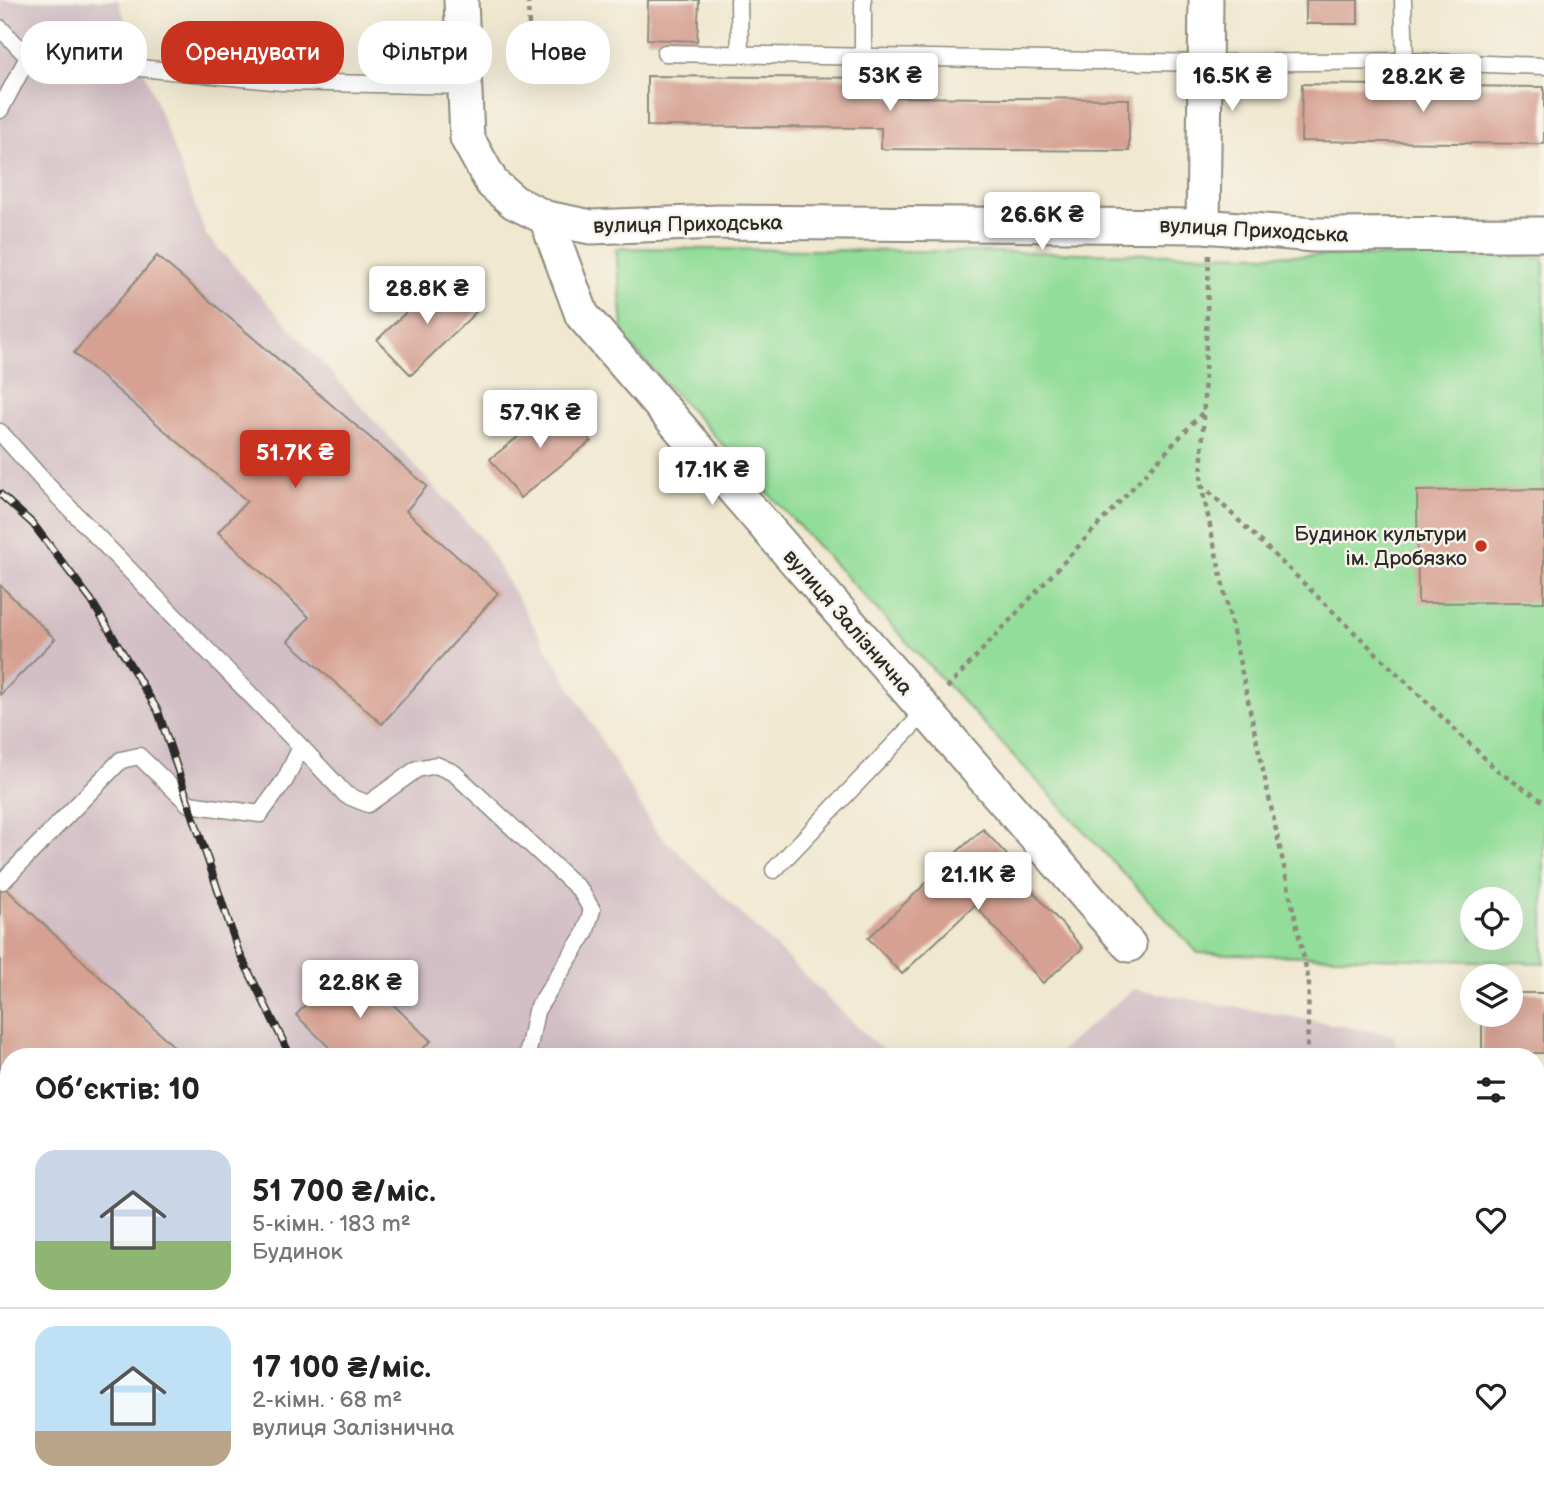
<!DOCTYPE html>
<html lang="uk">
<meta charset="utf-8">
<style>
body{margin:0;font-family:"Balsamiq Sans",sans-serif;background:#f6f6f6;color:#222;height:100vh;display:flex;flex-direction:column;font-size:26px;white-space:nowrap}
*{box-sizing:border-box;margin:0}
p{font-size:23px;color:#767676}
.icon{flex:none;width:38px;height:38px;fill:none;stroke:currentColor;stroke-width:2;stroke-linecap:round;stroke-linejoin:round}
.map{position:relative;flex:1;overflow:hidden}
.sheet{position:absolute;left:0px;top:1048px;width:1545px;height:450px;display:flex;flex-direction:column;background:#fff;border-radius:28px 28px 0 0;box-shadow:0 7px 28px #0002}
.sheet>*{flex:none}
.banner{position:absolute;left:21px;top:21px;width:700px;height:63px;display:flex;gap:14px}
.buttons{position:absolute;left:1460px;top:887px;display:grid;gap:14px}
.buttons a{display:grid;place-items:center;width:63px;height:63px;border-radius:50%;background:#fff;box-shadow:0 7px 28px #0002;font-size:35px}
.price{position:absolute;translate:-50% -60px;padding:0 16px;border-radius:7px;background:#fff;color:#222;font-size:23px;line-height:46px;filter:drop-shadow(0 2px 4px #0008)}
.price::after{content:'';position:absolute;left:50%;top:42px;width:21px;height:16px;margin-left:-10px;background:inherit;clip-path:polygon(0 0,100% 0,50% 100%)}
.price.current{background:#c8321e;color:#fff}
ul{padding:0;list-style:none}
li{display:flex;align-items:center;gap:21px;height:175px;padding:0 35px}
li+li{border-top:2px solid #e0e0e0}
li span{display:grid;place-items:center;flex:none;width:196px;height:140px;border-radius:21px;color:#555}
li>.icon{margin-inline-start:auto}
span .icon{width:84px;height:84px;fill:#fffc;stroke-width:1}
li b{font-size:30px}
h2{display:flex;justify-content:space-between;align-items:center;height:84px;padding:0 35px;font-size:30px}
.pill{padding:0 24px;border-radius:28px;background:#fff;box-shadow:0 7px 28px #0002;font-size:24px;line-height:63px}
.pill.current{background:#c8321e;color:#fff}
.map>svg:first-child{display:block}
</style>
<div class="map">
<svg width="1544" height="1497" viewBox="0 0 1544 1497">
<rect width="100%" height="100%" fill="#f7f3e8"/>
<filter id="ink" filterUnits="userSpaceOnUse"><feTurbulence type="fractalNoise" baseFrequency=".0143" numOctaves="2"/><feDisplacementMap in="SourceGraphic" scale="14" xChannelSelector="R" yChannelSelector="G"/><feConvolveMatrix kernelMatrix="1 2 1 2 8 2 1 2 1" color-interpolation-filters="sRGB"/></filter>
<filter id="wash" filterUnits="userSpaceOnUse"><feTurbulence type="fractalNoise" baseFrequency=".00686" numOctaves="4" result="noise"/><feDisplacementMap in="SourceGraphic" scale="28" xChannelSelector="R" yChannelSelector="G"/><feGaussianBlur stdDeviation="1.57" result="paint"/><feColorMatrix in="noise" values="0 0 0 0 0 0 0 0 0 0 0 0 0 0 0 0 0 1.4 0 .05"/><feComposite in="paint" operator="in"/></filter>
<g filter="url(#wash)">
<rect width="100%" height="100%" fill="#f0e8d0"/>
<!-- industrial -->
<path fill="#d2bec5" d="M0 0H118L206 235 484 542 655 830 876 1045 898 1057H9V1489H1486L1488 1497H0Z
M1133 989 1394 1035 1399 1057H1053Z"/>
<!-- green -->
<path fill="#92dd99" stroke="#5e8462" stroke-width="2" fill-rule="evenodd" d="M616 248 1544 258V963L1198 953 624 339ZM1472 900H1510V938H1472Z"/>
<g id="blocks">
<!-- building -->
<path fill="#d6a092" d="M648 0H699L697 41 647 39Z
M1306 0H1358V24H1306Z
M647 76 888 78V97L1129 99V151L881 149V128L647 126Z
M1302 84 1544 87V144L1301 141Z
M157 256 427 486 406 511 498 593 382 724 288 641 309 617 218 532 247 501 74 353Z
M443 277 476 312 411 375 377 340Z
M561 403 591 441 520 498 490 459Z
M1544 489V602L1418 603 1417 491Z
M0 585 55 639 0 695Z
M983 829 1017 866 1013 869 1083 948 1043 983 975 905 902 974 868 938 942 868 941 866Z
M4 887 185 1057H9V1489H92L85 1497H0V891Z
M348 961 431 1041 414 1057H339L296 1015Z
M1510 993H1544V1053H1482V1015H1510Z
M1482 1053V1057H1422V1054Z
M507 1489H674L682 1497H515Z
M1032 1489H1070L1078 1497H1024Z"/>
</g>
</g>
<g filter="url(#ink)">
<use href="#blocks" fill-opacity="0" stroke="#8e8a7e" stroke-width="2"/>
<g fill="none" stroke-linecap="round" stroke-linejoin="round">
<defs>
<path id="lane" d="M739 0 740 54
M863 0V57
M1403 0 1405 61
M0 28 28 57 282 82 465 86
M665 53 1206 63 1405 61 1544 66
M0 110 28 57
M0 432 48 486 301 747 285 780 260 814 189 804 139 756 121 760 3 881
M301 747 346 795 368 804 417 769 436 765 454 773 580 890 592 910 585 933 536 1011 527 1057
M774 870 926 711
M751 1489 759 1497
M457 1497 465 1489"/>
<path id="street" d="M461 0 467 138 492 183 514 202 546 218 582 315 1129 945
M546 218 591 227 718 222 1203 226 1314 235 1544 234
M1203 226 1206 0"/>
</defs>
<!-- lane casing -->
<use href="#lane" stroke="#8e8a7e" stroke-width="19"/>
<!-- street casing -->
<use href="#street" stroke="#8e8a7e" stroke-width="37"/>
<!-- path -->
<path stroke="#8e8a7e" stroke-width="4.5" stroke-dasharray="5 5" stroke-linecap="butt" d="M528 0 530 57
M1209 255 1201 484 1499 772 1544 802
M1201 484 1309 982 1307 1057
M947 688 1203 412"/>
<!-- lane -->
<use href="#lane" stroke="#fff" stroke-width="16"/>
<!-- street -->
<use href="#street" stroke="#fff" stroke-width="33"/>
<defs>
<path id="rail" d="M0 494 33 524 91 600 158 711 238 950 291 1057
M698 1489 706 1497"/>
</defs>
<!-- rail casing -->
<use href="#rail" stroke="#2b2b2b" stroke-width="8"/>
<!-- rail -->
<use href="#rail" stroke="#f7f3e8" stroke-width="5" stroke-dasharray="16" stroke-linecap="butt"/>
</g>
</g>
<!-- markers -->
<circle fill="#c8321e" stroke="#f7f3e8" stroke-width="2.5" cx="1481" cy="546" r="7"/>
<g text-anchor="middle" stroke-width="5" stroke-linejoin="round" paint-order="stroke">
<!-- street labels -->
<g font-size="21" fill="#2b2b2b" stroke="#f7f3e8">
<text transform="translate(688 224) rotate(-1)" y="7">вулиця Приходська</text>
<text transform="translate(1254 230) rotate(3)" y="7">вулиця Приходська</text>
<text transform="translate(848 622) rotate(49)" y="7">вулиця Залізнична</text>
</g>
<!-- poi labels -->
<g font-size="21" fill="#2b2b2b" stroke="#f7f3e8" text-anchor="end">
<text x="1467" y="541">Будинок культури<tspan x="1467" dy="24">ім. Дробязко</tspan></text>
</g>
</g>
</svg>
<div class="buttons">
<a><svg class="icon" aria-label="locate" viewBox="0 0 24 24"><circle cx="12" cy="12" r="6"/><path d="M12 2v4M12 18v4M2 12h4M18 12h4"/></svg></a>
<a><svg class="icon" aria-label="layers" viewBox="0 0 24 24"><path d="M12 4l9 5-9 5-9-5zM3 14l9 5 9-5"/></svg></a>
</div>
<b class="price" style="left:890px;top:113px">53K ₴</b>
<b class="price" style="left:1232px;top:113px">16.5K ₴</b>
<b class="price" style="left:1423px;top:114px">28.2K ₴</b>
<b class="price" style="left:1042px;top:252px">26.6K ₴</b>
<b class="price" style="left:427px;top:326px">28.8K ₴</b>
<b class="price" style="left:540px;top:450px">57.9K ₴</b>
<b class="price current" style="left:295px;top:490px">51.7K ₴</b>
<b class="price" style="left:712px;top:507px">17.1K ₴</b>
<b class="price" style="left:978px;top:912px">21.1K ₴</b>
<b class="price" style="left:360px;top:1020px">22.8K ₴</b>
<div class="banner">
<a class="pill">Купити</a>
<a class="pill current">Орендувати</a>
<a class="pill">Фільтри</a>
<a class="pill">Нове</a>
</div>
<section class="sheet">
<h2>Об’єктів: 10<svg class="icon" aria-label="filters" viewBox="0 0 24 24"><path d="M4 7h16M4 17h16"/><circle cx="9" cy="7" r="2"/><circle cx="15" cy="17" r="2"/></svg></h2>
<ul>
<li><span style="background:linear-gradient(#c9d6e8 65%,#8fb573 0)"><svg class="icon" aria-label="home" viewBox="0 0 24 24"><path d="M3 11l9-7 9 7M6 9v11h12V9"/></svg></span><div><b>51 700 ₴/міс.</b><p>5-кімн. · 183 m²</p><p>Будинок</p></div><svg class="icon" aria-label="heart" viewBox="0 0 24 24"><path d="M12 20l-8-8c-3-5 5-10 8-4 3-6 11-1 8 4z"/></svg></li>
<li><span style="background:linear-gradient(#bfe0f5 75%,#b9a48a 0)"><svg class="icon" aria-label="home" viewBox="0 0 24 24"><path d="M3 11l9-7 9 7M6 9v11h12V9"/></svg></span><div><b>17 100 ₴/міс.</b><p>2-кімн. · 68 m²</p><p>вулиця Залізнична</p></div><svg class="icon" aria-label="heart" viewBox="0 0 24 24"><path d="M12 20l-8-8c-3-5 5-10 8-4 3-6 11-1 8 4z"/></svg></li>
</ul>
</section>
</div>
